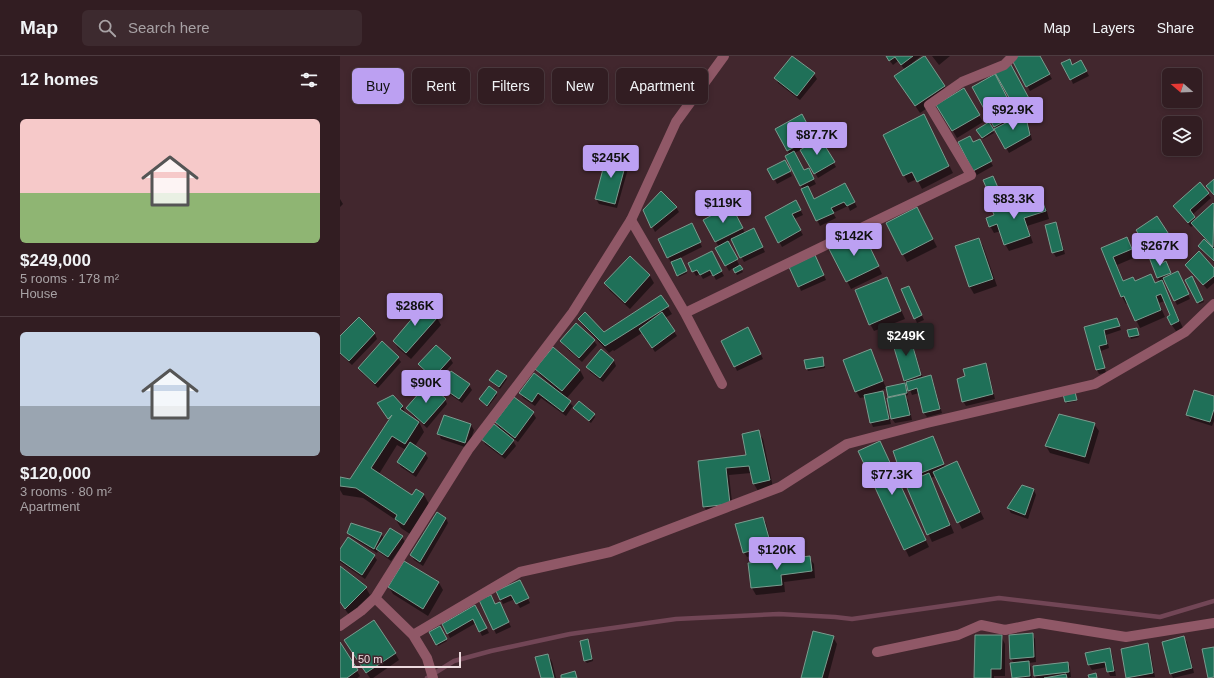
<!DOCTYPE html>
<meta charset="utf-8">
<style>
body{margin:0;font-family:Arial,sans-serif;background:#3d2a2f;color:#f1f3f6;height:100vh;display:flex;flex-direction:column;font-size:15px;white-space:nowrap}
*{box-sizing:border-box;margin:0}
p{font-size:13px;color:#a8a2a5}
.icon{flex:none;width:22px;height:22px;fill:none;stroke:currentColor;stroke-width:2;stroke-linecap:round;stroke-linejoin:round}
.map{position:relative;flex:1;overflow:hidden}
.panel{display:flex;flex-direction:column;background:#321d22;width:340px}
.panel>*{flex:none}
.top-card{position:absolute;left:12px;top:12px;width:380px;height:36px;display:flex;gap:8px}
.needle{width:26px;rotate:289deg}
.fabs{position:absolute;left:822px;top:12px;display:grid;gap:8px}
.fabs a{display:grid;place-items:center;width:40px;height:40px;border-radius:6px;background:#321d22;box-shadow:0 2px 6px #0003,0 0 0 1px #4d3b40;font-size:20px}
.scale{position:absolute;left:12px;bottom:10px;width:109px;box-sizing:border-box;padding-left:4px;border:2px solid #ecdade;border-top:0;font-size:11px;line-height:14px;white-space:nowrap;color:#ecdade;-webkit-text-stroke:3px #42272e;paint-order:stroke}
.price{position:absolute;translate:-50% -34px;padding:0 9px;border-radius:4px;background:#bca0f2;color:#111;font-size:13px;line-height:26px;filter:drop-shadow(0 1px 2px #0008)}
.price::after{content:'';position:absolute;left:50%;top:24px;width:12px;height:9px;margin-left:-6px;background:inherit;clip-path:polygon(0 0,100% 0,50% 100%)}
.price.on{background:#222;color:#fff}
ul{padding:0;list-style:none}
li{display:grid;align-content:center;gap:8px;height:212px;padding:0 20px}
li+li{border-top:1px solid #4d3b40}
li span{display:grid;place-items:center;height:124px;border-radius:6px;color:#555}
li>.icon{margin-inline-start:auto}
span .icon{width:72px;height:72px;fill:#fffc;stroke-width:1}
li b{font-size:17px}
h2{display:flex;justify-content:space-between;align-items:center;height:48px;padding:0 20px;font-size:17px}
.chip{padding:0 14px;border-radius:6px;background:#321d22;box-shadow:0 2px 6px #0003,0 0 0 1px #4d3b40;font-size:14px;line-height:36px}
.chip.on{background:#bca0f2;color:#111}
header{display:flex;align-items:center;gap:24px;box-sizing:border-box;height:56px;padding:0 20px;background:#321d22;border-bottom:1px solid #4d3b40}
header strong{font-size:19px}
nav{display:flex;gap:22px;margin-inline-start:auto;font-size:14px}
.search{width:280px;height:36px;background:#3d2a2f;display:flex;align-items:center;gap:10px;box-sizing:border-box;padding:0 14px;border-radius:6px;color:#a8a2a5;font-size:15px}
main{display:flex;flex:1;min-height:0}
.map>svg:first-child{display:block}
</style>
<header>
<strong>Map</strong>
<div class="search"><svg class="icon" aria-label="search" viewBox="0 0 24 24"><circle cx="10" cy="10" r="6"/><path d="M15 15l6 6"/></svg>Search here</div>
<nav><a>Map</a><a>Layers</a><a>Share</a></nav>
</header>
<main>
<section class="panel">
<h2>12 homes<svg class="icon" aria-label="filters" viewBox="0 0 24 24"><path d="M4 7h16M4 17h16"/><circle cx="9" cy="7" r="2"/><circle cx="15" cy="17" r="2"/></svg></h2>
<ul>
<li><span style="background:linear-gradient(#f6c9c9 60%,#8fb573 0)"><svg class="icon" aria-label="home" viewBox="0 0 24 24"><path d="M3 11l9-7 9 7M6 9v11h12V9"/></svg></span><div><b>$249,000</b><p>5 rooms · 178 m²</p><p>House</p></div></li>
<li><span style="background:linear-gradient(#c9d6e8 60%,#9aa5b1 0)"><svg class="icon" aria-label="home" viewBox="0 0 24 24"><path d="M3 11l9-7 9 7M6 9v11h12V9"/></svg></span><div><b>$120,000</b><p>3 rooms · 80 m²</p><p>Apartment</p></div></li>
</ul>
</section>
<div class="map">
<svg width="874" height="622" viewBox="0 0 874 622">
<rect width="100%" height="100%" fill="#42272e"/>
<!-- shadow -->
<path fill="#0007" d="M546 0H581L572 7 573 8 604 30 608 38 580 57 560 27 565 14 558 5 553 9Z
M592 0H610L599 9Z
M681 0H699L712 23 690 35 673 4Z
M669 8 693 51 680 58 656 16Z
M732 10H744L749 20 733 28 731 23Z
M474 18 477 23 460 44 438 27 436 22Z
M659 27 677 62 684 58 687 62 692 84 669 97 633 31Z
M624 33 643 66 617 82 598 49Z
M461 60 475 86 480 83 496 111 478 122 461 94 454 97 464 116 471 118 476 128 468 132 474 144 508 133 517 151 510 155 508 150 493 157 496 162 480 170 454 115 450 99 436 73Z
M588 67 613 117 582 133 577 123 568 127 564 119Z
M648 67 654 77 643 83 638 74Z
M639 84 653 110 637 119 634 114 633 88Z
M286 104 289 109 277 152 259 148 256 143Z
M450 116 452 120 437 128 435 124Z
M644 124 655 126 663 146 668 156 702 145 706 152 709 163 687 170 693 187 669 195 665 188 661 175 654 177 650 170 655 160 656 150Z
M860 128 871 142 852 159 856 164 873 148 874 149V206L862 195 859 190 865 184 854 169 851 171 834 151Z
M0 143 3 148 0 151Z
M456 145 463 159 454 163 463 179 442 191 426 161Z
M336 151 339 156 315 176 304 154Z
M393 155 405 177 416 178 425 196 404 206 392 183 387 186 403 216 397 219 393 212 389 215 377 193 379 191 364 164Z
M581 159 597 191 567 206 547 167Z
M816 162 834 188 816 200 820 209 828 211 832 219 841 221 850 243 837 249 826 225 822 226 843 272 836 275 831 268 832 260 825 245 819 247 825 261 800 272 788 247 786 248 782 241 762 192 787 182 796 201 777 209 784 226H794L811 219 816 228 820 226 810 202 814 200 800 179Z
M716 167 718 171 725 198 716 201 713 196Z
M354 173 362 191 340 202 347 217 339 221 332 205 331 206 328 201Z
M639 183 643 190 657 230 634 238 630 231 616 191Z
M527 185 542 218 511 233 491 193Z
M374 201 384 220 376 224 373 218 363 223 360 218 356 220 349 207Z
M290 202 310 220 314 227 290 253 270 235 266 228Z
M478 205 486 224 461 235 459 230Z
M846 209 874 213V227L867 233Z
M547 222 565 263 534 275 530 268Z
M852 222 864 246 859 248 847 224Z
M571 236 584 264 577 267 575 262Z
M321 240 332 258 325 262 337 280 315 296 302 277 274 295 273 294 269 297 244 270 239 263 264 277Z
M70 255 97 262 101 269 71 303 58 292 54 285 74 261Z
M19 262 35 278 37 283 12 309 0 298V282Z
M777 263 781 274 766 279 769 292 761 295 766 317 759 318 757 314 746 271Z
M788 275H798L799 281 791 283Z
M411 277 423 303 397 315 395 310Z
M568 278 571 282 583 323 591 320 593 325 602 357 587 361 584 357 579 337 572 339 568 329H566L568 339 565 340 568 344 572 364 555 367 552 363 548 343H550L547 332 537 336V337L543 336 545 341 551 368 533 371 531 366 525 341 520 342 516 335 530 294 534 302 546 332 566 327 564 325Z
M221 285H254L257 289 242 306 224 290Z
M213 293 240 314 244 322 226 343 233 350 226 360 201 342 195 350 183 342 180 337 214 333 215 332 201 320 196 313Z
M261 294 274 305 276 310 263 326 250 316 248 311Z
M58 302 61 306 38 332 22 317 19 312Z
M110 302 113 307 96 326 82 313 80 308Z
M482 302 485 312 468 315 467 313Z
M645 308 648 313 655 343 626 350 623 345 626 321Z
M166 321 167 323 160 333 150 325Z
M129 329 132 334 122 347 104 334 102 330Z
M156 337 157 339 148 351 140 343Z
M735 337 737 345 727 347 726 345Z
M874 341V365L872 370 850 363 847 358Z
M174 342 193 357 196 362 178 386 171 381 176 390 165 403 145 388 143 383 160 374 156 366Z
M105 343 107 348 87 372 70 357 67 352Z
M62 350 67 359 79 366 84 376 75 390 85 397 88 402 76 421 61 411 58 406 66 394 57 389 39 418 73 440 77 434 84 439 89 448 70 478 61 472 56 464 23 442 3 439 0 434V422L11 424 49 365 44 357Z
M234 353 254 359 255 361 251 367Z
M104 360 131 369 134 374 128 392 101 383 99 378Z
M754 368 759 375 749 408 710 397 706 390Z
M418 376 423 383 433 431 418 435 414 428 411 417 389 419 393 455 369 458 364 451 359 406 408 400Z
M593 381 605 411 620 413 644 463 622 473 596 420 591 422 614 477 592 486 564 424Z
M543 394 589 491 569 501 520 396Z
M694 434 696 439 688 463 671 457 668 452Z
M97 457 106 462 108 467 83 510 74 504 72 499Z
M423 462 426 467 433 494 407 501 404 496Z
M8 476 41 478 44 482 62 481 65 486 51 505 40 497 38 495 37 497 11 481Z
M0 495 34 500 37 504 25 523 0 506Z
M469 501 474 508 475 522 444 526 445 536 416 539 412 532 409 507Z
M64 506 99 527 103 534 88 560 53 538 49 531Z
M0 511 26 532 30 539 10 560 0 547Z
M182 530 190 547 180 552 175 543 163 548 157 536Z
M155 550 162 552 171 571 156 578 154 573Z
M138 555 149 577 142 580 136 567 110 582 103 569Z
M100 571 107 585 98 590 90 576Z
M692 578 695 583 696 606 689 607 691 611 692 622H673L674 607 671 603 670 580Z
M661 580 665 588V620H654V622H636Z
M493 581 497 588 488 622H462Z
M844 582 847 586 854 617 833 622 831 617Z
M248 584 253 605 247 607 245 605Z
M5 585 55 597 59 604 33 622H30Z
M0 588 20 620 17 622H0Z
M807 588 810 593 815 621 788 622 782 593Z
M770 594 772 598 776 620H770L767 611 752 614 749 609 747 598Z
M208 599 212 606 216 622H202Z
M728 607 730 611 731 621 727 622H696L695 620Z"/>
<g fill="none" stroke-linecap="round" stroke-linejoin="round">
<!-- stream -->
<path stroke="#724656" stroke-width="4.5" d="M87 622 114 605 151 595 230 578 336 563 439 558 495 561 512 563 659 542 820 561 874 545"/>
</g>
<!-- building -->
<path fill="#1f7058" stroke="#7a9c8f" d="M452 0 475 17 457 40 434 22Z
M546 0H573L561 9 555 1 549 5Z
M584 0H585L605 30 575 50 554 20Z
M678 0H700L710 18 686 31 672 4Z
M730 3 732 9 741 4 747 15 730 24 721 7Z
M670 7 691 46 676 54 654 15Z
M655 18 676 59 654 71 632 31Z
M624 32 640 59 612 75 596 49Z
M685 57 690 79 665 93 654 73Z
M462 58 474 81 447 95 435 73Z
M584 58 609 110 577 126 572 116 563 120 543 79Z
M649 66 654 74 642 82 636 74Z
M630 80 633 86 640 83 652 105 633 115 618 86Z
M480 82 495 106 474 118 460 94Z
M454 95 464 114 469 112 474 123 460 130 445 100Z
M267 98 287 103 275 148 255 143Z
M445 104 451 115 433 124 427 113Z
M653 120 662 141 652 145 643 124Z
M874 123V139L866 130Z
M860 126 869 137 850 154 855 161 848 167 833 150Z
M505 127 515 146 507 150 504 146 491 152 494 157 476 165 461 133 468 130 474 143Z
M321 135 337 151 311 172 303 154Z
M456 144 461 154 452 158 461 174 438 187 425 161Z
M702 144 706 155 684 162 690 180 664 189 657 168 649 171 646 162 654 159 651 151 664 146 667 155Z
M873 147 874 148 873 191 851 167Z
M391 149 403 172 375 186 363 164Z
M577 151 593 183 562 199 546 167Z
M817 160 832 183 811 197 796 174Z
M716 166 723 194 712 197 705 169Z
M352 167 361 186 327 202 318 183Z
M414 172 423 191 400 202 391 183Z
M523 177 539 210 506 226 489 193Z
M787 181 792 193 773 201 783 225 793 221 795 225 811 218 815 227 822 224 839 265 831 269 827 261 830 259 821 238 816 240 821 254 795 265 784 240 781 241 761 192Z
M639 182 653 223 629 231 615 190Z
M864 183 874 193V205L858 190Z
M388 185 398 203 385 210 375 192Z
M372 195 382 215 373 220 370 214 360 219 357 214 352 216 348 207Z
M859 195 874 212V220L863 229 845 209Z
M816 198 820 208 826 205 831 217 817 222 809 201Z
M475 199 484 219 458 231 449 211Z
M290 200 310 219 285 247 264 227Z
M341 202 347 215 337 220 331 206Z
M400 209 403 213 395 217 393 213Z
M838 215 849 238 834 245 823 222Z
M852 220 863 244 857 247 845 224Z
M547 221 561 255 529 269 515 234Z
M569 230 582 259 574 263 561 233Z
M321 239 329 250 265 290 238 263 245 256 264 276Z
M78 244 97 262 66 297 53 285 75 259 69 254Z
M322 256 335 275 312 292 299 273Z
M19 261 35 277 9 305 0 297V280Z
M777 262 780 270 764 274 767 288 759 290 765 312 756 314 744 271Z
M236 267 255 284 239 302 220 285Z
M408 271 421 298 394 311 381 285Z
M797 272 799 279 789 281 787 274Z
M569 277 581 319 564 325 551 282Z
M42 285 59 301 35 328 18 312Z
M96 289 111 302 93 322 78 308Z
M213 291 240 314 222 335 195 313Z
M261 293 274 304 260 322 246 311Z
M531 293 543 325 515 336 503 304Z
M483 301 484 310 466 313 464 304Z
M646 307 653 338 622 346 617 323 625 320 623 313Z
M157 314 167 320 159 331 149 324Z
M111 315 130 328 119 343 100 330Z
M194 317 231 345 223 356 198 337 192 346 179 337Z
M591 319 600 353 583 357 577 332 568 335 566 326Z
M88 327 106 343 84 368 66 352Z
M565 327 567 337 548 341 546 331Z
M149 330 157 336 147 350 139 343Z
M854 334 874 340V353L870 366 846 359Z
M543 335 549 363 530 367 524 339Z
M735 336 737 344 725 346 723 338Z
M565 338 570 359 551 363 547 342Z
M53 339 63 350 60 353 79 366 65 388 52 380 31 412 72 439 76 433 84 438 64 469 55 463 57 459 16 432 0 430V421L10 423 52 359 48 363 37 347Z
M174 341 194 356 175 382 155 366Z
M239 345 255 358 249 365 233 352Z
M719 358 755 367 745 401 705 390Z
M104 359 131 368 125 387 97 378Z
M154 368 174 384 162 399 141 383Z
M419 374 430 424 413 428 409 410 386 412 390 448 363 451 358 405 406 399 402 378Z
M593 380 604 408 563 424 553 395Z
M540 385 586 484 564 494 518 395Z
M70 386 86 397 73 417 57 406Z
M617 405 640 456 617 467 593 416Z
M589 417 610 469 587 479 565 427Z
M682 429 694 433 685 459 667 452Z
M97 456 106 462 80 506 70 499Z
M423 461 431 489 403 497 395 468Z
M11 467 42 477 34 493 7 477Z
M50 472 63 480 48 501 36 493Z
M8 481 35 499 22 519 0 504V493Z
M470 500 472 515 441 519 442 529 411 532 408 507Z
M64 505 99 526 83 553 48 531Z
M0 510 27 531 5 553 0 546Z
M180 524 189 542 176 548 171 539 160 544 156 535Z
M151 539 155 548 160 546 169 566 153 574 139 544Z
M135 549 147 572 139 576 133 563 107 578 102 568Z
M34 564 56 597 26 617 4 584Z
M100 570 107 583 96 589 89 576Z
M473 575 494 580 482 622H461Z
M693 577 694 601 670 603 669 579Z
M635 579H662L661 613H651V622H634Z
M844 580 852 612 830 618 822 586Z
M248 583 252 603 244 605 240 585Z
M0 586 18 614 7 622H0Z
M808 587 813 617 786 622 781 593Z
M874 591V621L868 622 862 593Z
M770 592 774 615 767 616 765 606 748 609 745 597Z
M208 598 214 622H201L195 601Z
M689 605 690 620 672 622 670 607Z
M728 606 729 616 694 620 693 610Z
M235 615 237 622H221V619Z
M756 617 757 622H749L748 619Z
M726 618 727 622H704Z"/>
<g fill="none" stroke-linecap="round" stroke-linejoin="round">
<!-- minor -->
<path stroke="#905867" stroke-width="10" d="M291 164 345 257 382 328
M345 257 631 119 589 49 622 26 664 9 673 0
M35 542 73 579 180 516 270 496 440 431 507 388 587 367 755 328 845 276 874 248
M73 579 87 602 93 622
M537 596 618 579 641 569 665 574 699 567 786 581 874 567"/>
<!-- tertiary -->
<path stroke="#905867" stroke-width="10" d="M0 570 21 555 35 542 128 394 233 256 291 164 336 66 384 0"/>
</g>
</svg>
<div class="fabs">
<a><svg class="needle" viewBox="-14 -14 28 28"><path d="M0-13l5 13h-10z" fill="#e53935"/><path d="M0 13l5-13h-10z" fill="#a8a2a5"/></svg></a>
<a><svg class="icon" aria-label="layers" viewBox="0 0 24 24"><path d="M12 4l9 5-9 5-9-5zM3 14l9 5 9-5"/></svg></a>
</div>
<div class="scale">50 m</div>
<b class="price" style="left:673px;top:75px">$92.9K</b>
<b class="price" style="left:477px;top:100px">$87.7K</b>
<b class="price" style="left:271px;top:123px">$245K</b>
<b class="price" style="left:674px;top:164px">$83.3K</b>
<b class="price" style="left:383px;top:168px">$119K</b>
<b class="price" style="left:514px;top:201px">$142K</b>
<b class="price" style="left:820px;top:211px">$267K</b>
<b class="price" style="left:75px;top:271px">$286K</b>
<b class="price on" style="left:566px;top:301px">$249K</b>
<b class="price" style="left:86px;top:348px">$90K</b>
<b class="price" style="left:552px;top:440px">$77.3K</b>
<b class="price" style="left:437px;top:515px">$120K</b>
<div class="top-card">
<a class="chip on">Buy</a>
<a class="chip">Rent</a>
<a class="chip">Filters</a>
<a class="chip">New</a>
<a class="chip">Apartment</a>
</div>
</div>
</main>
